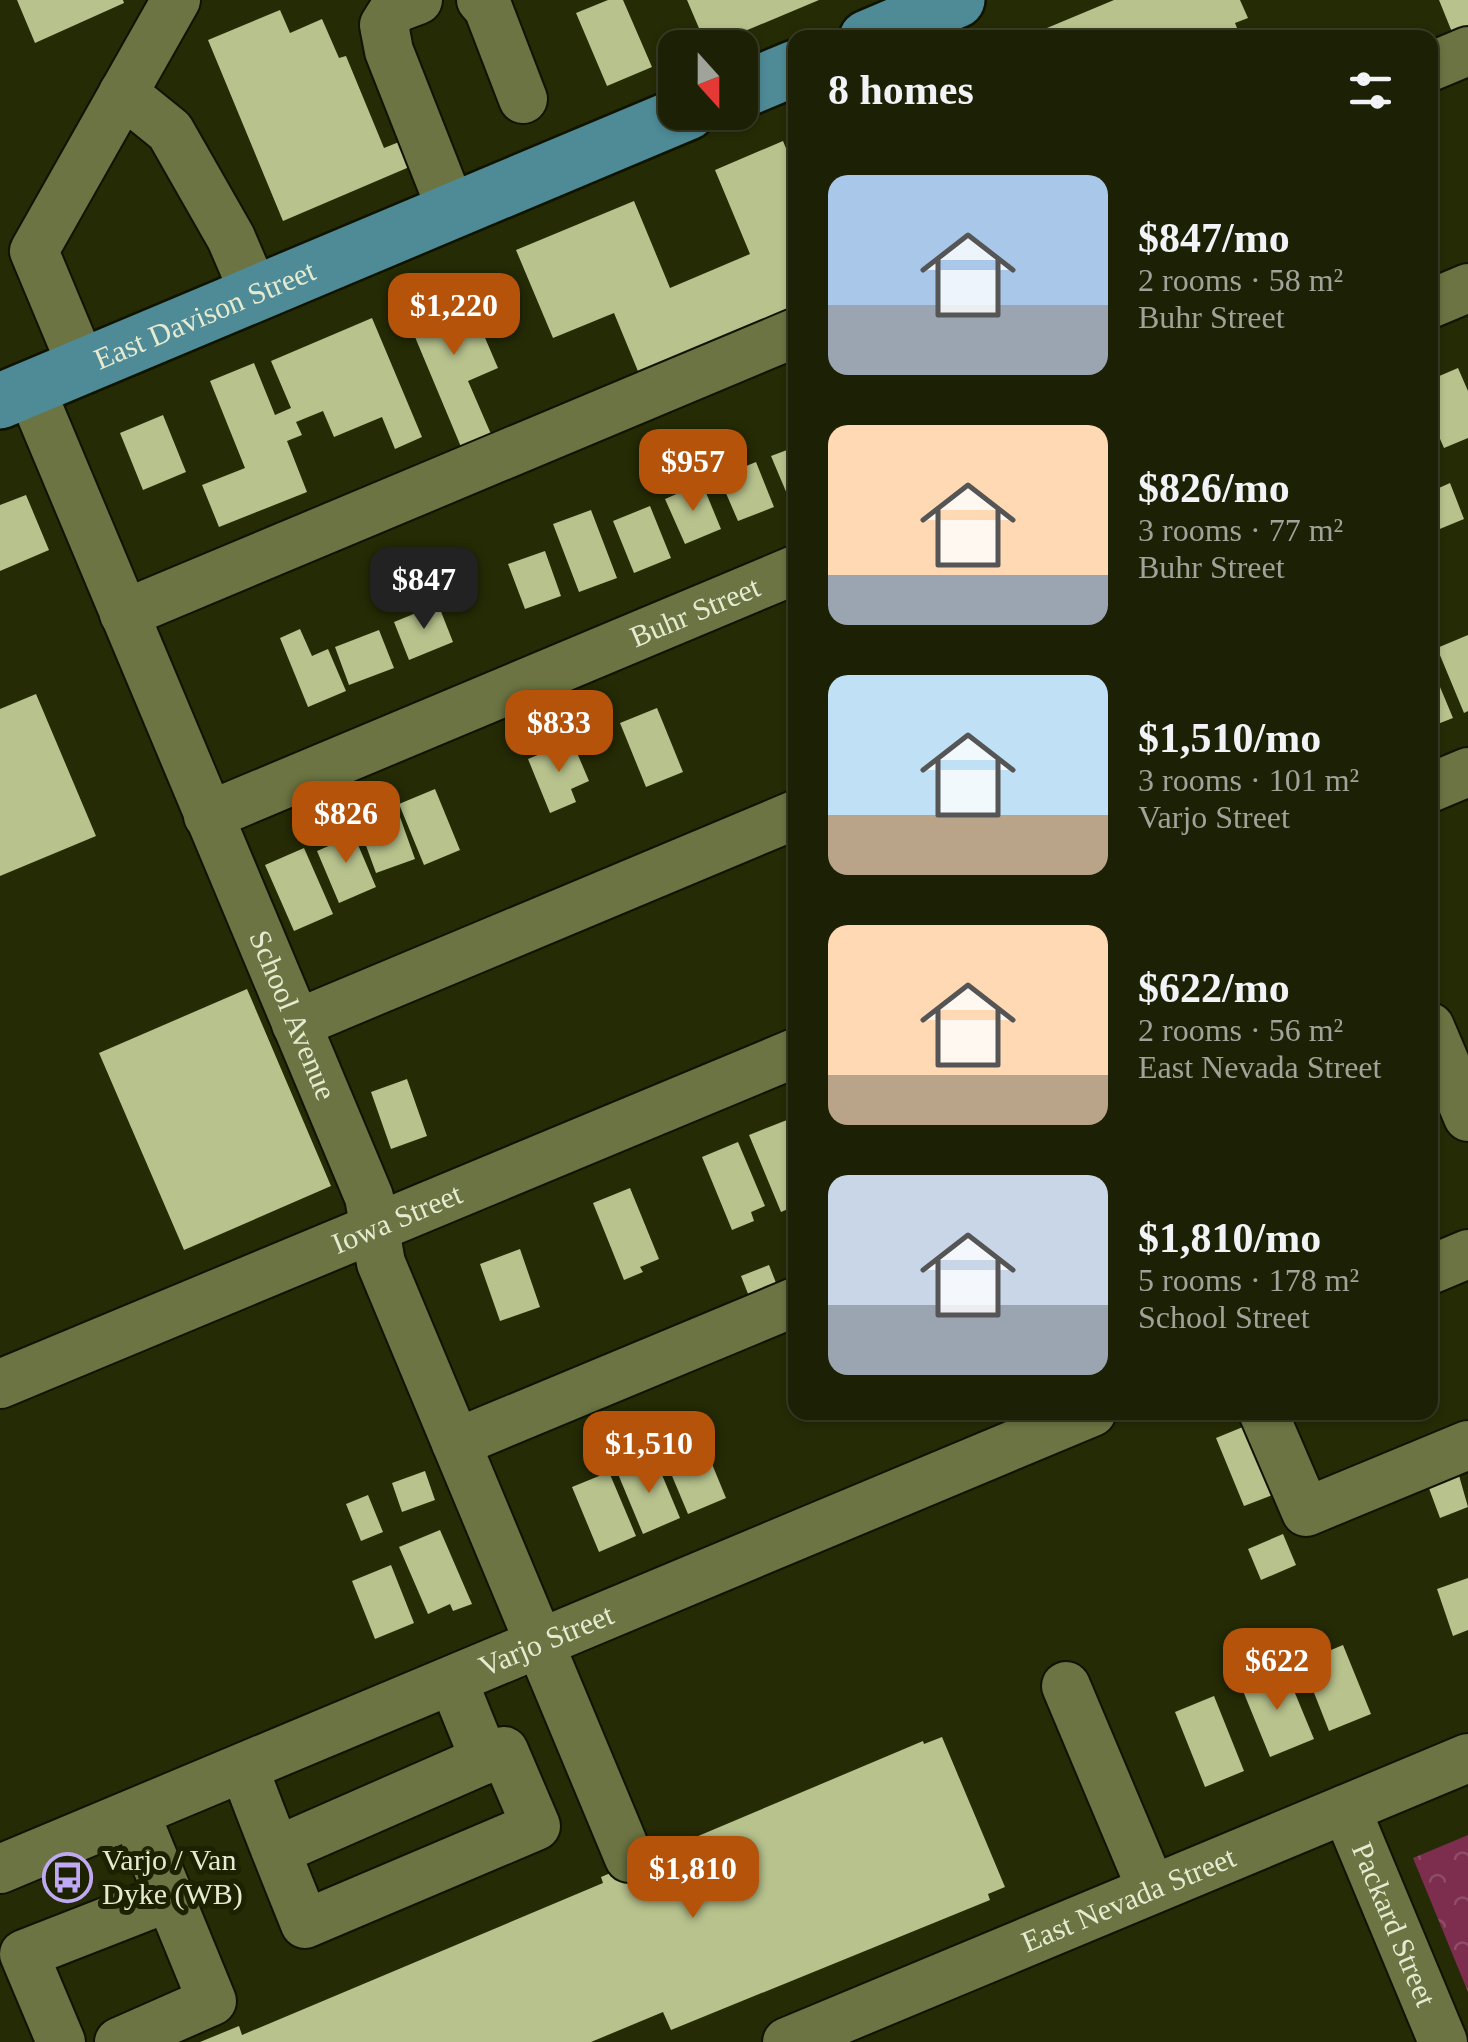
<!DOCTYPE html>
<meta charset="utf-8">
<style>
body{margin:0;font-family:Georgia,serif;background:#25280e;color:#f1f3f6;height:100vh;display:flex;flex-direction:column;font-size:38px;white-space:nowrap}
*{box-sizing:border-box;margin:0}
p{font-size:32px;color:#a0a39a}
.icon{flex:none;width:55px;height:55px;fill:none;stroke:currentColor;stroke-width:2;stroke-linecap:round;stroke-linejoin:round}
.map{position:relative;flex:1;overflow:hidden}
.panel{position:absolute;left:788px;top:30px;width:650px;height:1390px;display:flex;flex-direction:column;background:#1c2004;border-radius:20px;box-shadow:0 2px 8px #0004,0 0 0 2px #3a3e26}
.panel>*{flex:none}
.needle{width:65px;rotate:159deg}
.controls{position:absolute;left:658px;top:30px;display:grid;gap:20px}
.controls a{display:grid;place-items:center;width:100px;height:100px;border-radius:20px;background:#1c2004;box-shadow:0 2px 8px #0004,0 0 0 2px #3a3e26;font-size:50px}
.price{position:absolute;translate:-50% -85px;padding:0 22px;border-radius:20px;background:#b45309;color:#fff;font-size:32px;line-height:65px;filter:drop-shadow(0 2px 5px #0008)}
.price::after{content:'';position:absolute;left:50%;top:60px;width:30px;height:22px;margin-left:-15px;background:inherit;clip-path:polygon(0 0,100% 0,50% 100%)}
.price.selected{background:#222;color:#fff}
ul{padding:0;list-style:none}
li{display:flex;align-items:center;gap:30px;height:250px;padding:0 40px}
li span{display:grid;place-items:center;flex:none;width:280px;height:200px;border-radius:20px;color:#555}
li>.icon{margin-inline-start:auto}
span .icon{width:120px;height:120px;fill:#fffc;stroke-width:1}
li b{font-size:42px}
h2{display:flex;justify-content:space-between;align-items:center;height:120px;padding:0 40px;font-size:42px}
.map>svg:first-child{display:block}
</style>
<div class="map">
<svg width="1468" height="2042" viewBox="0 0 1468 2042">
<defs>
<pattern id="park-crowns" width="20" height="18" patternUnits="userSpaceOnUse" patternTransform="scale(2.5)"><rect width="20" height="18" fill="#7d2d4e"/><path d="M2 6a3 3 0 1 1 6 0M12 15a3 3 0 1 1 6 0" fill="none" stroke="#8f4c66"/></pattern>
</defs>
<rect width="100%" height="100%" fill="#252b05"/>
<!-- park -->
<path fill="url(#park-crowns)" d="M1468 1835V1992L1413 1858Z"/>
<!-- building -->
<path fill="#b7c28d" d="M17 0H123L124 3 35 43Z
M608 0H623L652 67 607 86 576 13Z
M687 0H819L707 47Z
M1114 0H1240L1248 18 1235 23 1241 38H1023Z
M1439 0H1468V37L1456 42Z
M280 10 290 33 322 19 339 58 346 56 384 148 404 140 414 165 283 221 208 40Z
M783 141 795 170V246L787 250 795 268V316L642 381 614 313 553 338 516 250 634 201 670 288 750 254 715 170Z
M461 282 498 368 468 381 494 441 464 454 402 306Z
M372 318 422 437 395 449 382 417 334 437 323 411 296 422 302 435 287 441 307 492 219 527 202 485 245 468 210 381 254 363 275 415 291 408 271 361Z
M1458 368 1468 391V438L1444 448 1430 416V380Z
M163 415 186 472 143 490 120 433Z
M795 447V513L771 456Z
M756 462 774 507 738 521 719 477Z
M702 483 721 529 685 544 665 499Z
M1450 483 1464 519 1430 533V492Z
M26 495 49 550 0 571V505Z
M650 506 671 558 634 573 613 521Z
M591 510 617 578 579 592 553 524Z
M545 551 561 596 525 609 508 564Z
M438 604 453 642 409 660 394 622Z
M300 629 312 656 328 649 346 691 308 707 280 638Z
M379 630 394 668 349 685 335 647Z
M1468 635V711L1464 713 1437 648Z
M1430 663 1453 718 1430 727Z
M36 694 96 836 0 876V709Z
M657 708 683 772 646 787 620 723Z
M572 741 589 781 571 789 576 802 550 813 528 759Z
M435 789 460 850 424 865 399 804Z
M396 806 415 859 376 873 357 821Z
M350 826 376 887 339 903 317 851 331 845 327 835Z
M304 848 333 914 294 931 265 865Z
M247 989 331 1186 184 1250 99 1053Z
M407 1079 427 1136 391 1149 371 1092Z
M787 1120 795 1140V1206L781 1212 749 1135Z
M738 1142 765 1206 751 1212 754 1221 732 1230 702 1157Z
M630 1188 659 1259 640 1267 643 1272 624 1280 593 1203Z
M520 1249 540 1307 500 1321 480 1264Z
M769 1265 780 1293 752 1304 741 1276Z
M1255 1422 1283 1491 1244 1506 1216 1438Z
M700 1435 726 1498 688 1514 662 1452Z
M655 1458 680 1518 643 1534 618 1474Z
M425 1471 435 1500 402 1512 392 1483Z
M609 1472 636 1536 599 1552 572 1487Z
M1458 1472 1468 1507 1440 1518 1427 1483Z
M368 1495 383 1532 361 1541 346 1504Z
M440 1530 472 1604 453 1611 450 1604 428 1614 399 1547Z
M1283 1534 1296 1565 1261 1580 1248 1549Z
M391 1565 414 1623 375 1639 352 1581Z
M1468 1578V1630L1453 1636 1437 1589Z
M1343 1645 1371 1714 1329 1731 1302 1662Z
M1285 1669 1314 1739 1270 1757 1241 1686Z
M1214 1696 1244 1771 1205 1787 1175 1712Z
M942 1737 1005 1887 988 1894 990 1900 671 2030 663 2012 591 2042H200L239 2026 242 2035 603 1883 601 1877 923 1741 924 1744Z"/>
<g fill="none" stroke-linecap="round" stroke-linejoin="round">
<defs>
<g id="minor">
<path d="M418 0 394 9 384 25 389 51 452 211"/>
<path d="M481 0 488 8 523 99"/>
<path d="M1430 67 1468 51"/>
<path d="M123 93 170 131 231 238 255 294"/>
<path d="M1430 304 1468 288"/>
<path d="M82 366 34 251 176 0"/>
<path id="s1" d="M30 388 369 1197 381 1263 629 1858"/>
<path d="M124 614 795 333"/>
<path d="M1430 788 1468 772"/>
<path id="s2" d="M208 816 795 570"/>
<path d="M296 1024 795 815"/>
<path d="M1430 1027 1468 1117"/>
<path d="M1430 1270 1468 1254"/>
<path id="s3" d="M0 1384 795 1053"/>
<path d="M1263 1412 1306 1512 1468 1445"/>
<path d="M456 1443 795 1302"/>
<path d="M453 1681 485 1760"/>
<path d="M1066 1686 1151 1888"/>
<path d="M244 1768C263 1820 284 1872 305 1924L536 1826 504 1751 276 1851"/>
<path id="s4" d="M1346 1809 1443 2042"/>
<path id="s5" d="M0 1869 1092 1412"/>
<path d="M61 2042 24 1954 170 1897"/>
<path d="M119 2042 212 2001 135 1813"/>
<path id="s6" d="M787 2042 1468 1758"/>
</g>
<g id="major">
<path d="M867 38 957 0"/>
<path d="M740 91 795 68"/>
<path id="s7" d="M0 401 688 112"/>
</g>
</defs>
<!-- minor casing -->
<use href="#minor" stroke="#0f1300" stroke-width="52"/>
<!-- major casing -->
<use href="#major" stroke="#0f1300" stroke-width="60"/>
<!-- minor -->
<use href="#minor" stroke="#6b7442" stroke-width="48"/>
<!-- major -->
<use href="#major" stroke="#4e8b97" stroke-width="55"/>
</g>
<!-- icons -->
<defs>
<symbol id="bus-ring" viewBox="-11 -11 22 22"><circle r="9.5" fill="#1c2100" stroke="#bfa9f4" stroke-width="1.5"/><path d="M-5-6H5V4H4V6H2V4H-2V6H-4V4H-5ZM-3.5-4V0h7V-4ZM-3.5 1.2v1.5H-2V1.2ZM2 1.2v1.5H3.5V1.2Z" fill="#bfa9f4"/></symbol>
</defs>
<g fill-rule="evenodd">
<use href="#bus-ring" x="40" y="1850" width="55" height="55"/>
</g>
<g text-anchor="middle" stroke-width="10" stroke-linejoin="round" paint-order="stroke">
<!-- street labels -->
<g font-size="30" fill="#e5ebd0" stroke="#1c2100">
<text dy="10" stroke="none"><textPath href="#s7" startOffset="222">East Davison Street</textPath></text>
<text dy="10" stroke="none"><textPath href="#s2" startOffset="528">Buhr Street</textPath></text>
<text dy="10" stroke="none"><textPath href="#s1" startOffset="680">School Avenue</textPath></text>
<text dy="10" stroke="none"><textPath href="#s3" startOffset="430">Iowa Street</textPath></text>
<text dy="10" stroke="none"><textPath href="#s5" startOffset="592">Varjo Street</textPath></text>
<text dy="10" stroke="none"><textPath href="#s6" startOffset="370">East Nevada Street</textPath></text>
<text dy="10" stroke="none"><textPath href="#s4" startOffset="125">Packard Street</textPath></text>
</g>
<!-- poi labels -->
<g font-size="30" fill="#e5ebd0" stroke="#1c2100" text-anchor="start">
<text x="102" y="1870">Varjo / Van<tspan x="102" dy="34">Dyke (WB)</tspan></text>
</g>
</g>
</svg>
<div class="controls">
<a><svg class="needle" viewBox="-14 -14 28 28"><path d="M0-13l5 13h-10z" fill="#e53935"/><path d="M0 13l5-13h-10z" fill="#a0a39a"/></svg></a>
</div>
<b class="price" style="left:454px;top:358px">$1,220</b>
<b class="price" style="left:693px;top:514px">$957</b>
<b class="price selected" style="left:424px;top:632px">$847</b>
<b class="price" style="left:559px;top:775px">$833</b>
<b class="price" style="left:346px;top:866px">$826</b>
<b class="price" style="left:649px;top:1496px">$1,510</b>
<b class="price" style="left:1277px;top:1713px">$622</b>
<b class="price" style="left:693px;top:1921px">$1,810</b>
<section class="panel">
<h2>8 homes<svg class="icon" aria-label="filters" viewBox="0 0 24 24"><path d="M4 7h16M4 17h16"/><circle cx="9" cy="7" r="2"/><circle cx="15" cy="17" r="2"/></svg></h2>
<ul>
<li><span style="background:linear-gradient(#a9c7e8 65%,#9aa5b1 0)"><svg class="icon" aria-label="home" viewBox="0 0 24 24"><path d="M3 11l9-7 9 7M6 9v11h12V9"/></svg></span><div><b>$847/mo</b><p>2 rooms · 58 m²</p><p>Buhr Street</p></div></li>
<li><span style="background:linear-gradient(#ffd9b3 75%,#9aa5b1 0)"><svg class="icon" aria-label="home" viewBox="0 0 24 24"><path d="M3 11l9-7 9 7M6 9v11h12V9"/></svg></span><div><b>$826/mo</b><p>3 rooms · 77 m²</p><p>Buhr Street</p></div></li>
<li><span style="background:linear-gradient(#bfe0f5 70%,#b9a48a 0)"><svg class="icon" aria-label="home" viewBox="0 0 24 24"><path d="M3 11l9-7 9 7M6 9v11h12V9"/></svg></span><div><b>$1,510/mo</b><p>3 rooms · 101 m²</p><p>Varjo Street</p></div></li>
<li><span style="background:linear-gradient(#ffd9b3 75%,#b9a48a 0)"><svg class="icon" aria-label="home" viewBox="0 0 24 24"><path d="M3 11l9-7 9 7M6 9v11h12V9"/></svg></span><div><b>$622/mo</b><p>2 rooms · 56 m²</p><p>East Nevada Street</p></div></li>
<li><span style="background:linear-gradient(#c9d6e8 65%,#9aa5b1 0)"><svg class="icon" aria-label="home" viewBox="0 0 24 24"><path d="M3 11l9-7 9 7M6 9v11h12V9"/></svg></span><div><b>$1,810/mo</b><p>5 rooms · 178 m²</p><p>School Street</p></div></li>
</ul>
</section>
</div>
